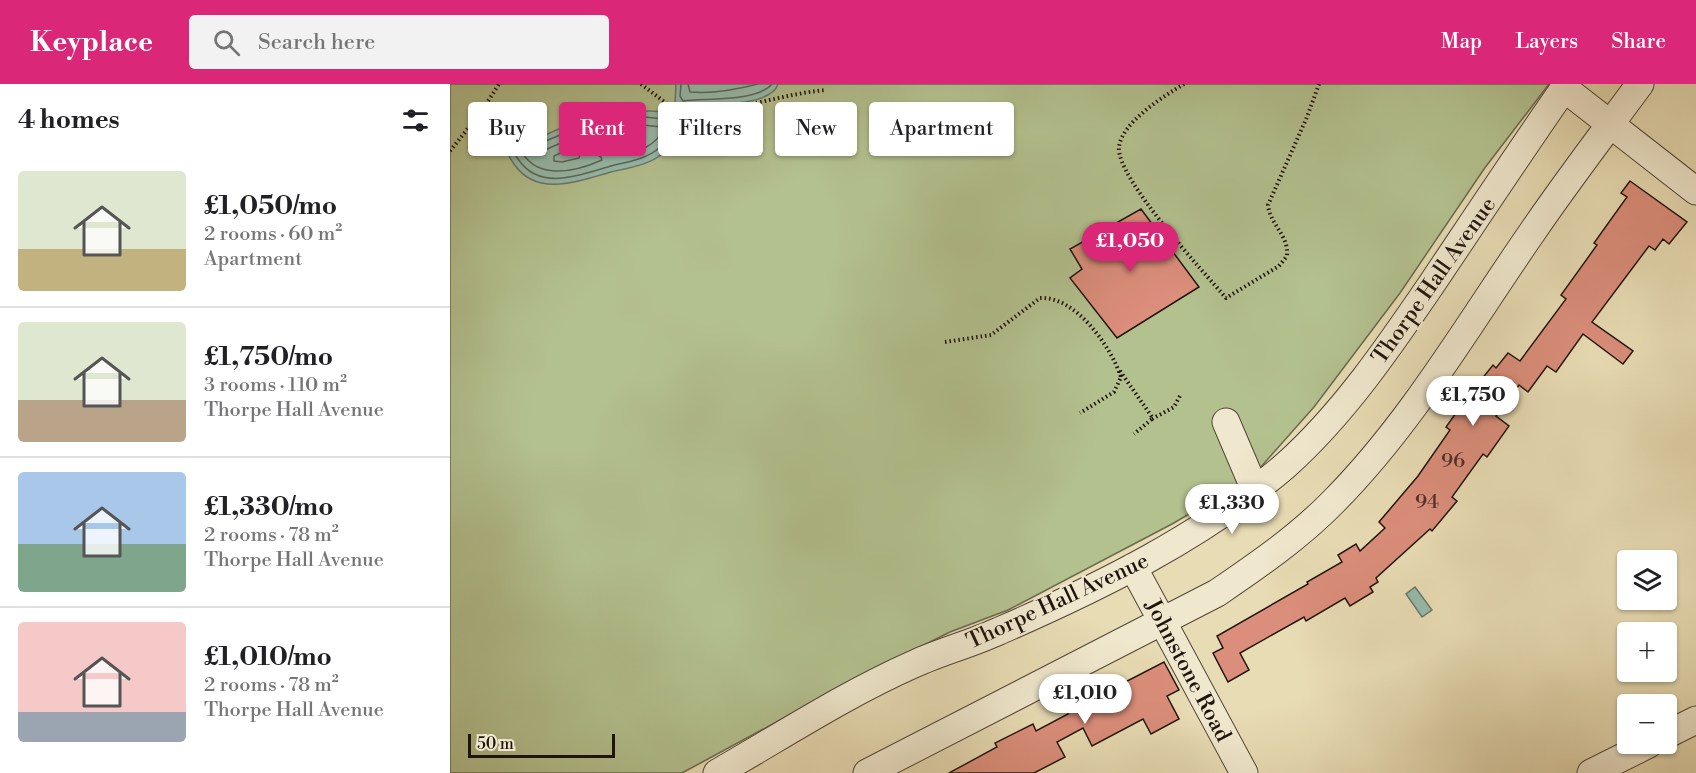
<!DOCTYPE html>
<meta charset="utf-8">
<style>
body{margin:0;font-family:"Libre Bodoni",serif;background:#f2f2f2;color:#202124;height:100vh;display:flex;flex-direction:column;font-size:22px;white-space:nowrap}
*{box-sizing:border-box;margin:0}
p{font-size:20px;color:#757577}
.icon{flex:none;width:33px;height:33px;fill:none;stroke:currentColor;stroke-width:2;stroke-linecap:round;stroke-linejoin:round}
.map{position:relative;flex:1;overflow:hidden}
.details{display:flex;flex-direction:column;background:#fff;width:450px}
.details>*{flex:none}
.banner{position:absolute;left:18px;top:18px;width:570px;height:54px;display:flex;gap:12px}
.buttons{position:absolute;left:1167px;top:466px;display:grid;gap:12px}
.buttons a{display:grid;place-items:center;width:60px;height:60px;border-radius:6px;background:#fff;box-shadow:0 2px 4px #0004;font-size:30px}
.scale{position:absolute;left:18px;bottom:15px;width:147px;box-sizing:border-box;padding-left:6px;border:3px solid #20140f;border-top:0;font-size:16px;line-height:21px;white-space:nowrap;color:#20140f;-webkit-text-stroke:4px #f0e8ce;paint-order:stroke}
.price{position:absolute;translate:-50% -51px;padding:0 14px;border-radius:21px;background:#fff;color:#222;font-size:20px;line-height:39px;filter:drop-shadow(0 2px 3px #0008)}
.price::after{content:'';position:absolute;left:50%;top:36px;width:18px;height:14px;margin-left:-9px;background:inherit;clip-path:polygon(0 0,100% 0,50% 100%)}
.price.current{background:#db2777;color:#fff}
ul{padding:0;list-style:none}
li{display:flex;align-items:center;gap:18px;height:150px;padding:0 18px}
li+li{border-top:2px solid #e0e0e0}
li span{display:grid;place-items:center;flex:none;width:168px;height:120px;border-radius:6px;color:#555}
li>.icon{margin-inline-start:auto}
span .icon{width:72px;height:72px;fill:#fffc;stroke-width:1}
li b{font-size:26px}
h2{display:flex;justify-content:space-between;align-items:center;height:72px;padding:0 18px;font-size:26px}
.tag{padding:0 21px;border-radius:6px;background:#fff;box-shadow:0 2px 4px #0004;font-size:21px;line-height:54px}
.tag.current{background:#db2777;color:#fff}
header{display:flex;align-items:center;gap:36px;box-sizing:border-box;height:84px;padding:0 30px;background:#db2777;color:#fff}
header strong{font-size:28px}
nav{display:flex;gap:33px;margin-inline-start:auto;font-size:21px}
.search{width:420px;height:54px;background:#f2f2f2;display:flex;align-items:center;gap:15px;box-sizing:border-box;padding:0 21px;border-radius:6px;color:#757577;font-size:22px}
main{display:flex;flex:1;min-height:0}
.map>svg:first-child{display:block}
</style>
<header>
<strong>Keyplace</strong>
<div class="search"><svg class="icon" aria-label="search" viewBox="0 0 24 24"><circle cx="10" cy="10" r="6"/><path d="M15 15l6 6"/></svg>Search here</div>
<nav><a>Map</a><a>Layers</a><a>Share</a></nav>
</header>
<main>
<section class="details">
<h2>4 homes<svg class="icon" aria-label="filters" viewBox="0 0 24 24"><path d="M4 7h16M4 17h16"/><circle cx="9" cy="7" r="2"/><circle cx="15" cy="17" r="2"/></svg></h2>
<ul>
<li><span style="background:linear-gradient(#dfe7d0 65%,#c2b280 0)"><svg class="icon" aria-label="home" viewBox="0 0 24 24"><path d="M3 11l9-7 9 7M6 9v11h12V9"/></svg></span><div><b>£1,050/mo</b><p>2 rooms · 60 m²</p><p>Apartment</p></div></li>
<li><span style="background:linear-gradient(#dfe7d0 65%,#b9a48a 0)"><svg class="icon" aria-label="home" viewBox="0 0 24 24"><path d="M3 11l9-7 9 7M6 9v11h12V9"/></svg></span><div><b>£1,750/mo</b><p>3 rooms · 110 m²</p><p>Thorpe Hall Avenue</p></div></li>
<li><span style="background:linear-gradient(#a9c7e8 60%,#7fa58c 0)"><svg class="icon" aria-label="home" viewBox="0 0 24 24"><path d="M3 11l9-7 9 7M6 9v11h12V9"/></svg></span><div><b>£1,330/mo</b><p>2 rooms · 78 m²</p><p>Thorpe Hall Avenue</p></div></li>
<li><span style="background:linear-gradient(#f6c9c9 75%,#9aa5b1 0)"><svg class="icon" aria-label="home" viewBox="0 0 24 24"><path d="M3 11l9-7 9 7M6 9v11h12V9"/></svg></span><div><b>£1,010/mo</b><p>2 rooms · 78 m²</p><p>Thorpe Hall Avenue</p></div></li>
</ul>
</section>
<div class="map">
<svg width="1246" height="689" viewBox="0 0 1246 689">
<rect width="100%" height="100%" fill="#e8dcb4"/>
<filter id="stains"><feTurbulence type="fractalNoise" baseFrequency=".00333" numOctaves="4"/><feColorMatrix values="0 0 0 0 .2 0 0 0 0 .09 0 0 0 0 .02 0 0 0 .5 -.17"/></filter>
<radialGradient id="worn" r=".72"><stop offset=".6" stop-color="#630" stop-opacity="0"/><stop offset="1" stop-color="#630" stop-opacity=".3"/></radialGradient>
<!-- green -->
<path fill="#b3c18f" stroke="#6a6a4f" stroke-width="1.5" d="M0 0H1099L1034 85 950 209 864 323 801 394 722 440 558 526 500 548 406 595 232 689H0Z"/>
<!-- water -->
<path fill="#97bcad" stroke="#67796e" stroke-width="1.5" d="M226 0H328C321 24 254 20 234 23L229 27C228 43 227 58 213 69 200 81 178 84 161 88 129 97 87 114 64 80 56 69 53 60 55 46L62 40 72 42 93 52 120 40 135 41 146 55 154 59C171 53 174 35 187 29 197 24 209 30 221 26L225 20Z
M965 503 982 526 972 533 956 510Z"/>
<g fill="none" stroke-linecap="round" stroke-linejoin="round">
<!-- shore -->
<path stroke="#5c685e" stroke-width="1.5" d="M231 0 230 12 233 17C255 14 307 18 322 0
M238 0 240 8C263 10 285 6 308 0
M195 33 222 36C222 47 218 57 209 64 197 75 177 78 161 82 130 91 90 108 68 75 62 67 59 60 61 49L64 47 93 58 120 47H131L143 59 156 65C173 59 179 37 195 33Z
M193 41 211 43 213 46C206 61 188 69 172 70V66Z
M122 54 130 55 138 65 151 73 152 76C123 89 83 97 69 62L72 59 95 66Z
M124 63 130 70 129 74 112 78 104 77V72Z"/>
</g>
<!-- building -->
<path fill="#db8e7b" stroke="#20140f" stroke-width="1.5" d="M1180 97 1237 138 1219 160 1213 155 1205 166 1199 162 1142 238 1183 267 1173 280 1133 250 1106 288 1097 282 1078 308 1069 301 1046 332 1059 342 1037 373 1033 370 1002 413 1007 417 982 447 980 445 926 494 928 498 920 503 923 508 900 522 895 514 856 537 854 533 790 569 799 586 778 598 763 569 773 564 767 552 858 500 857 498 892 478 888 471 906 460 910 467 935 444 929 438 968 392 1000 346 996 343 1018 312 1043 281 1046 284 1058 269 1070 277 1116 215 1111 211 1147 161 1144 159 1177 113 1171 109Z
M691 125 749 203 667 254 620 194 632 185 620 165Z
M714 578 729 606 717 612 729 635 701 650 693 635 642 662 633 644 607 658 615 673 584 689H499L547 663 545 659 583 640 586 647 618 630 617 628Z"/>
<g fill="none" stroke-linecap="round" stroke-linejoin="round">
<defs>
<path id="minor" d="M1114 4 1246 107
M776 338 805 406
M683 483 794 689
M1216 651 1246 636
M267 689C332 652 396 610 464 580 492 567 521 560 549 547 648 504 754 452 836 381 893 330 938 264 981 201 1026 134 1071 66 1117 0
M417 689 767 509C808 481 849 453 884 417 963 337 1019 239 1083 147 1117 97 1154 49 1190 0
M1141 689 1199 660"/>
</defs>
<!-- minor casing -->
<use href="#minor" stroke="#524638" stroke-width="29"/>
<!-- path -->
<path stroke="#20140f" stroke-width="4" stroke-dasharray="1.5 3" stroke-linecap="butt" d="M191 0 221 23
M734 0C714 12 672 38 669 63 666 94 754 188 776 214L829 182 837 172C839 151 820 141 818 121L857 33 869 0
M239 27C286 29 329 10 376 6
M0 67 31 28 49 0
M495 258 541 251 590 214C626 212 661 263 671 293L664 308 630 329
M670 287 702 333V335L684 350
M702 335 724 323 731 310"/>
<!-- minor -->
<use href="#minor" stroke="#f0e8ce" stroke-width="27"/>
</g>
<g text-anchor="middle" stroke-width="4.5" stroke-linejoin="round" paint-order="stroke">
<!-- number labels -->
<g font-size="20" fill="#4f322a">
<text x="1003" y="383">96</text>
<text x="977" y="424">94</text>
</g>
<!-- street labels -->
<g font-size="22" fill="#20140f" stroke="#f0e8ce">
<text transform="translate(983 196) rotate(-55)" y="8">Thorpe Hall Avenue</text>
<text transform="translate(607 516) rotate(-25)" y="8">Thorpe Hall Avenue</text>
<text transform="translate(739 586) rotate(62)" y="8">Johnstone Road</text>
</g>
</g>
<rect width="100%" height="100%" filter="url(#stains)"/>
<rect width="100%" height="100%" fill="url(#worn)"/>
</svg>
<div class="buttons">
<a><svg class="icon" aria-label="layers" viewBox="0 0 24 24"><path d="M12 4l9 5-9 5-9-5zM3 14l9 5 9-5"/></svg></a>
<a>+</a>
<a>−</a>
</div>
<div class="scale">50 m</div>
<b class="price current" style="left:680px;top:189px">£1,050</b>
<b class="price" style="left:1023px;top:343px">£1,750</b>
<b class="price" style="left:782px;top:451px">£1,330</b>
<b class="price" style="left:635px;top:641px">£1,010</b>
<div class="banner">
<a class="tag">Buy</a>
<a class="tag current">Rent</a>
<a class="tag">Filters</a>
<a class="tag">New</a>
<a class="tag">Apartment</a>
</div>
</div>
</main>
